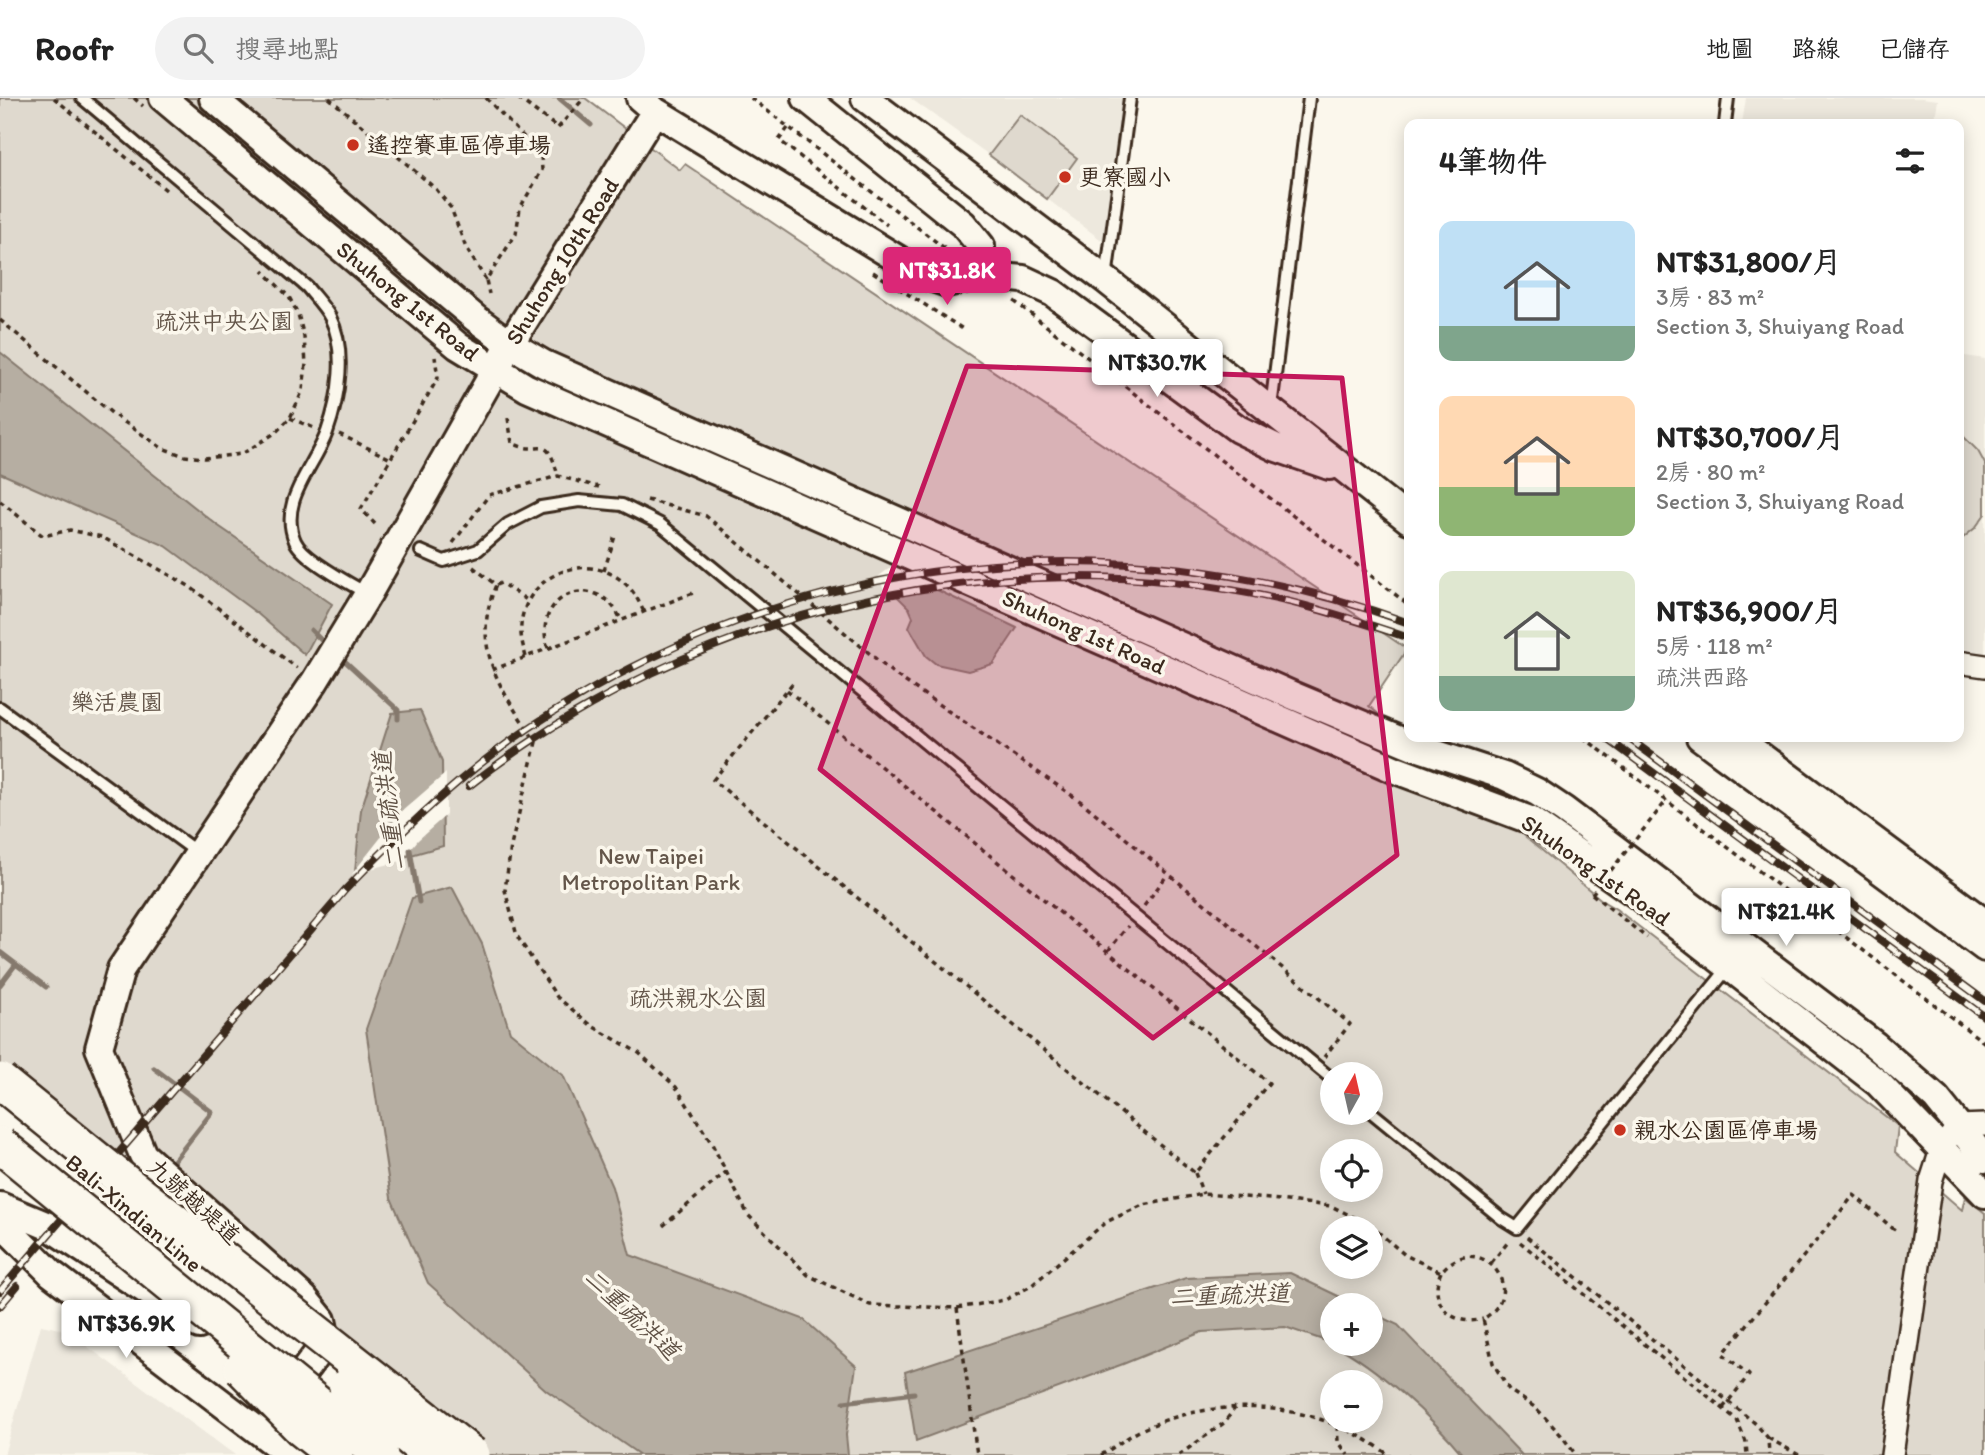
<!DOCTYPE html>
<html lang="zh-TW">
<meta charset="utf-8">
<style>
body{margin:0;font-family:Itim,"LXGW WenKai TC",sans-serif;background:#f2f2f2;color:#222;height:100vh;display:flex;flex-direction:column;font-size:26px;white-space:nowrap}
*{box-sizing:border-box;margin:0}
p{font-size:23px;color:#767676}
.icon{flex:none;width:38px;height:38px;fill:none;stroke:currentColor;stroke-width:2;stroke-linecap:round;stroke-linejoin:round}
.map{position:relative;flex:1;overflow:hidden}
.side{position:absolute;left:1404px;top:21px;width:560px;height:623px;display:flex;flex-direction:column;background:#fff;border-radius:14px;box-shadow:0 4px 18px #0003}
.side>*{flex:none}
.needle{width:46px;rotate:8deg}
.buttons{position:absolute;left:1320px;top:964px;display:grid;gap:14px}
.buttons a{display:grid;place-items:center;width:63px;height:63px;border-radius:50%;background:#fff;box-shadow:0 4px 18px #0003;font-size:35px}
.price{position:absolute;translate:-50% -60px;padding:0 16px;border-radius:7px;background:#fff;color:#222;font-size:23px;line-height:46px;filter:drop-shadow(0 2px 4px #0008)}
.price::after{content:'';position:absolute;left:50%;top:42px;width:21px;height:16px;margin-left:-10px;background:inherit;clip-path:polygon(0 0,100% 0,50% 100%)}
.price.on{background:#db2777;color:#fff}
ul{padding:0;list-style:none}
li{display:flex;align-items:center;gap:21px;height:175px;padding:0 35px}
li span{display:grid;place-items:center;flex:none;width:196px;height:140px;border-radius:14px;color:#555}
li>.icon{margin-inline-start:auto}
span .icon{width:84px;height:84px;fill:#fffc;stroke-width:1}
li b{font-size:30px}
h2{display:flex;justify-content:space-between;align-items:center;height:84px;padding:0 35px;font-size:30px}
header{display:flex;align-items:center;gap:42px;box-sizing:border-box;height:98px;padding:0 35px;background:#fff;border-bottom:2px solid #e0e0e0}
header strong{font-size:33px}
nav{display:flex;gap:38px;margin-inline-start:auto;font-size:24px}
.search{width:490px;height:63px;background:#f2f2f2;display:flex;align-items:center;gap:18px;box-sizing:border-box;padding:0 24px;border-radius:38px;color:#767676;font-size:26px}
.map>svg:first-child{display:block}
</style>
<header>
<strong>Roofr</strong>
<div class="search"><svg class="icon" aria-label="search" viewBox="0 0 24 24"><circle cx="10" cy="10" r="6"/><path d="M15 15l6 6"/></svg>搜尋地點</div>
<nav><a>地圖</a><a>路線</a><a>已儲存</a></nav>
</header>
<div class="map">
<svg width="1985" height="1357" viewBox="0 0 1985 1357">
<rect width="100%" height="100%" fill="#fbf7ec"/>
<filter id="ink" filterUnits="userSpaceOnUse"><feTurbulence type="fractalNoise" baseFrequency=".0143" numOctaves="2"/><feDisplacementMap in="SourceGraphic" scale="14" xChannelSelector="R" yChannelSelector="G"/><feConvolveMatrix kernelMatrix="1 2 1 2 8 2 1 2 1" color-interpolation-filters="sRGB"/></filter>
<g filter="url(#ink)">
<!-- built -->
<path fill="#ede8dd" d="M910 0H1124L1104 144 989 57Z
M1746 0H1922L1938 2 1934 26H1742Z
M1958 257 1985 261V555L1958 550Z
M41 1227 65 1232 235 1357H4Z"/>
<!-- green -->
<path fill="#dfd9ce" stroke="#8d8276" stroke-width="2" fill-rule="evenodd" d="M0 0H585L680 72 685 66 1407 551 1369 608 1604 804 1616 811 1898 1028 1895 1054 1962 1112 1965 1099 1985 1115V1357H468L0 993ZM1332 976H1370V1015H1332ZM1332 1054H1370V1092H1332ZM1332 1130H1370V1169H1332ZM1332 1208H1370V1246H1332ZM1332 1284H1370V1323H1332Z
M1020 17 1077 60 1047 101 989 57Z
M1958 337H1962L1978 353 1985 366V416L1975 430 1958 444Z"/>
<!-- water -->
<path fill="#b6aea2" stroke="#85796d" stroke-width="2" d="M0 254 217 427 332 506 305 557 258 516 166 448 0 375Z
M893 471 1017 530 993 566 968 573 936 566 926 558 909 529 913 519 909 510 885 486Z
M420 612 442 664 443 748 355 773 361 712 392 615Z
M452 789 482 846 510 934 563 977 612 1089 630 1157 803 1221 856 1268 846 1337 848 1357H640L546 1292 428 1185 391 1100 366 931 412 800Z
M1290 1175 1357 1207 1332 1208V1245L1285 1229 1202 1234 1123 1266 916 1343 905 1274 1186 1180Z
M1370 1214 1398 1227 1522 1357H1463C1432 1319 1377 1269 1333 1246H1370Z"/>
<!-- pier -->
<path fill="#fbf7ec" d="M894 467 895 468 943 490 893 499 882 488 879 478Z
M446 675V717L418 742 401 763 352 776 401 714Z"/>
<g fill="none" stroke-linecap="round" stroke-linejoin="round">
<!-- stream -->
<path stroke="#85796d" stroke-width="5" d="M559 0 591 27
M311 532 321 542
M346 564 398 612V621
M410 752 419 804
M0 854 46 889
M0 887 16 866
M154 970 212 1014 172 1065
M844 1304 914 1295"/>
<defs>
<path id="service" d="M82 0 307 189C314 198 324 208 330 219 347 252 339 300 327 334 314 370 278 403 295 443 303 461 350 486 368 496
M1725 26 1728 0
M1106 181 1130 0
M1271 310 1309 0
M421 453 444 463 478 452 508 426 541 409 579 403 622 407 660 426 1332 981
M0 610 198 755
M1370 1013 1501 1120 1517 1130 1728 870"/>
<path id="minor" d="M1958 564 1985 568
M1892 1357 1931 1083 1942 1049 1958 1028 1985 1027"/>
<path id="tertiary" d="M163 0 458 248 527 290 1396 672 1530 722 1636 796 1878 985 1985 1096
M213 0 475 220 510 246 544 266 1294 598 1416 649 1504 678 1537 694 1564 712 1875 947 1936 1000 1985 1061
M640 0 655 13 924 177 947 185 981 177V148L963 126 806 0
M865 0 1106 182 1409 422
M981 177 1023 181 1053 195 1238 331 1277 350 1329 368
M1700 639 1985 850
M1735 639 1985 825
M0 1108 48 1128 199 1227
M0 1124 52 1176 290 1357
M272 1275 282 1282 304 1273 322 1249 325 1236 322 1222 304 1200 143 1057 99 950 121 871 315 583 368 496 510 246 655 13"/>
</defs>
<!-- service casing -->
<use href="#service" stroke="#3b2a1e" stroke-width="16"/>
<!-- minor casing -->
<use href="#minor" stroke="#3b2a1e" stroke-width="26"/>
<!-- tertiary casing -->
<use href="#tertiary" stroke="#3b2a1e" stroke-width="32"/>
<!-- path -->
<path stroke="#3b2a1e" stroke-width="3.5" stroke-dasharray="5 5" stroke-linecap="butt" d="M54 0 166 92
M134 0 143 8
M329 0 436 91 451 110 466 150 486 182
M486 0 541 57 542 72 520 110 516 136 486 182 489 196
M518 0 558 30 584 0
M751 0 957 160
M788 30 779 42 887 127
M873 174 963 231
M1014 203 1409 507
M0 222 114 317 162 350 185 358 205 360 242 356 275 335 290 320 303 292 306 266 304 239 298 216 289 199 263 173
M290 320 314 330
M508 320 512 345C542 360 546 332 558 378
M339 336 391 361
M647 402 706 418 894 576 1083 705 1350 926 1324 959
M0 403 43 438 70 432 102 439 189 488 297 570
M375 426 361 411 438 280 435 259
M453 445 489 397 558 378 599 389
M473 469 496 487C469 551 502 593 536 644L511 748 505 792 517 838 557 899 592 928 639 955 676 989 712 1046 748 1117 808 1177 870 1207 957 1210 1005 1202 1031 1188 1106 1124 1143 1107 1203 1096 1270 1101 1331 1108 1370 1127 1405 1157 1441 1174C1478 1129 1532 1192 1483 1221L1493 1265 1509 1292 1536 1310 1561 1337 1576 1357
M604 473 615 438
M496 487 501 485 527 502
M548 550C530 496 599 470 621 522
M526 559C523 548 520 538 521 527 525 478 584 452 622 483 633 491 638 502 644 514
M492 572 693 495
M787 592 1269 985 1195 1075 713 682 787 592 795 582
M1583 639 1985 945
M1592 796 1647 840
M1144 808 1168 776
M1108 853 1128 828
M1195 1075 1203 1096
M663 1128 726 1074
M1527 1139 1756 1326 1768 1340 1769 1357
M1520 1144 1737 1322 1746 1344 1747 1357
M1491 1165 1509 1143
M1441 1174C1427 1204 1452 1230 1483 1221
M957 1210 977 1357
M1723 1310 1749 1277 1723 1256 1854 1097 1897 1134
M1337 1328 1338 1343 1348 1357
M1768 1340 1799 1357
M1101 1357C1115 1349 1128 1338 1143 1331 1222 1295 1319 1304 1389 1357
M1179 1357 1224 1325 1235 1310"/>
<!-- service -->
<use href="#service" stroke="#fbf7ec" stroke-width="10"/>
<!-- minor -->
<use href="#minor" stroke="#fbf7ec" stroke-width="21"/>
<!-- tertiary -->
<use href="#tertiary" stroke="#fbf7ec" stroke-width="26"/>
<defs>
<path id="rail" d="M1605 639 1985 919
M1627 639 1985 903
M469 688C694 511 997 439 1277 501 1322 511 1365 525 1409 540
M0 1193 345 792C402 733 461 676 529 630 794 453 1110 417 1409 525
M0 1208 17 1188"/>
</defs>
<!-- rail casing -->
<use href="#rail" stroke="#3b2a1e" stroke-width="8"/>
<!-- rail -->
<use href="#rail" stroke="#fbf7ec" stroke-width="5" stroke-dasharray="16" stroke-linecap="butt"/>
<defs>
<path id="trunk-bridge" d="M0 983 122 1082 472 1357
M0 1047 380 1357
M242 1270 302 1331 335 1357
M347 1289 431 1357"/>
</defs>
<!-- trunk-bridge casing -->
<use href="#trunk-bridge" stroke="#3b2a1e" stroke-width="40" stroke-linecap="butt"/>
<!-- path-bridge -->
<path stroke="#3b2a1e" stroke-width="3.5" stroke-dasharray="5 5" stroke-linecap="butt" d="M1592 796 1667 702"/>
<!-- trunk-bridge -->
<use href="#trunk-bridge" stroke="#fbf7ec" stroke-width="35"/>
</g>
</g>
<!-- marked area -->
<path fill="#c2185b" fill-opacity="0.2" stroke="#c2185b" stroke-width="5" stroke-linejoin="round" d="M967 268 1342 280 1397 757 1153 940 820 671Z"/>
<!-- markers -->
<g fill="#c8321e" stroke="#fbf7ec" stroke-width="2.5">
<circle cx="353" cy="47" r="7"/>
<circle cx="1065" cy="79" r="7"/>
<circle cx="1620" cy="1032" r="7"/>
</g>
<g text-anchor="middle" stroke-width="7" stroke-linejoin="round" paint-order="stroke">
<!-- poi labels -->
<g font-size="23" fill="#3b2a1e" stroke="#fbf7ec" text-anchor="start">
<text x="367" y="55">遙控賽車區停車場</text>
<text x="1079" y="87">更寮國小</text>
<text x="1634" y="1040">親水公園區停車場</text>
</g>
<!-- street labels -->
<g font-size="23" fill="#3b2a1e" stroke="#fbf7ec">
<text transform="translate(562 163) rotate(-58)" y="8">Shuhong 10th Road</text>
<text transform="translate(408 203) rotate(39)" y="8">Shuhong 1st Road</text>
<text transform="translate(1084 534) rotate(24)" y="8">Shuhong 1st Road</text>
<text transform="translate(1596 772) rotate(35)" y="8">Shuhong 1st Road</text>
<text transform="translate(194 1103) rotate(42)" y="8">九號越堤道</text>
<text transform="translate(134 1115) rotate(40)" y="8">Bali-Xindian Line</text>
</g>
<!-- park labels -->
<g font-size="23" fill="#64564a" stroke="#fbf7ec">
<text x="224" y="231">疏洪中央公園</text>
<text x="117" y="612">樂活農園</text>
<text x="651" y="766">New Taipei<tspan x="651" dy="26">Metropolitan Park</tspan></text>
<text x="698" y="908">疏洪親水公園</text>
</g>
<!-- water labels -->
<g font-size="24" font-style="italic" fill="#605246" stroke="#fbf7ec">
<text transform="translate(389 713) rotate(-97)" y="8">二重疏洪道</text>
<text transform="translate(1230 1197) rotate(-2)" y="8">二重疏洪道</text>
<text transform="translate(632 1216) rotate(43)" y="8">二重疏洪道</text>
</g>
</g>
</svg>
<div class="buttons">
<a><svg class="needle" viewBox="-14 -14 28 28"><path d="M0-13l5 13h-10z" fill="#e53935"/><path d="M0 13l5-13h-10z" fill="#767676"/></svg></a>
<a><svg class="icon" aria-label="locate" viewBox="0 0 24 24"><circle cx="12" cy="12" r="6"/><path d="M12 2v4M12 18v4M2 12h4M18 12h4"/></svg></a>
<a><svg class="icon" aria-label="layers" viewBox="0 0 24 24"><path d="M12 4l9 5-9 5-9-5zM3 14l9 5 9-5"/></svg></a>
<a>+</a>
<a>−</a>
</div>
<b class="price on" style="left:947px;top:209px">NT$31.8K</b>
<b class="price" style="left:1157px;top:301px">NT$30.7K</b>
<b class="price" style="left:1786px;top:850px">NT$21.4K</b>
<b class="price" style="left:126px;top:1262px">NT$36.9K</b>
<section class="side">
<h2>4筆物件<svg class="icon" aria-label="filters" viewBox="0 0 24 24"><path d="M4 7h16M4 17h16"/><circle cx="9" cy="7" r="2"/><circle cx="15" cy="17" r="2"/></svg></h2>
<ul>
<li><span style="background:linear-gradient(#bfe0f5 75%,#7fa58c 0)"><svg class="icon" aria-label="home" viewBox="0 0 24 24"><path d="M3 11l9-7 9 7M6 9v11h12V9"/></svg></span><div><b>NT$31,800/月</b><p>3房 · 83 m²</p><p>Section 3, Shuiyang Road</p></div></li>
<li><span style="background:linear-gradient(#ffd9b3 65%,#8fb573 0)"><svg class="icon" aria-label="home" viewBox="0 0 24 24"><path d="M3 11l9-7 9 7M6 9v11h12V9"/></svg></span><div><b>NT$30,700/月</b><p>2房 · 80 m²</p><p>Section 3, Shuiyang Road</p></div></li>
<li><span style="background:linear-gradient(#dfe7d0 75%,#7fa58c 0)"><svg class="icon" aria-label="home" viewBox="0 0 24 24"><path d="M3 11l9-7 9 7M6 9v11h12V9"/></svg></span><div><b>NT$36,900/月</b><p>5房 · 118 m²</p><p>疏洪西路</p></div></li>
</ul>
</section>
</div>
